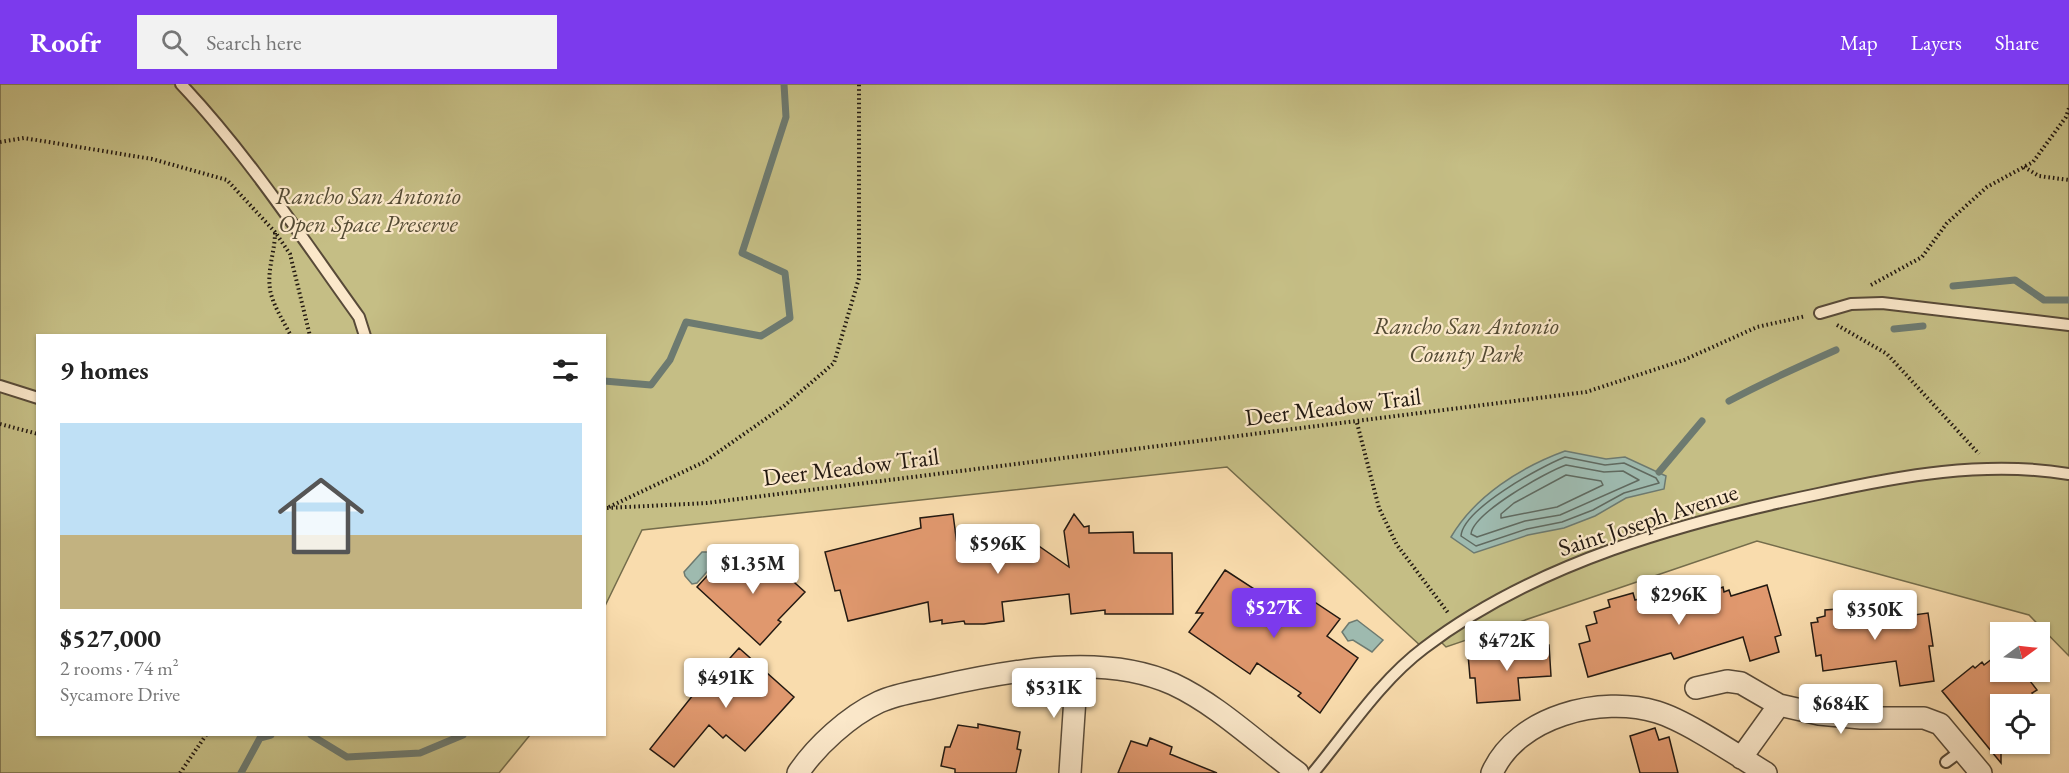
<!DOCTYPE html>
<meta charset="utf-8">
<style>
body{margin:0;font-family:"EB Garamond",serif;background:#f2f2f2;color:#222;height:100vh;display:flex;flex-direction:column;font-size:22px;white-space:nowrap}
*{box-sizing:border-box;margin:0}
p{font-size:20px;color:#767676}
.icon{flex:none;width:33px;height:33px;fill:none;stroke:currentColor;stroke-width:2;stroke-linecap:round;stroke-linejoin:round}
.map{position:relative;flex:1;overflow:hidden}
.details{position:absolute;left:36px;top:250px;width:570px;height:402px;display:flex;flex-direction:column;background:#fff;border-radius:0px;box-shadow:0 2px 4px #0004}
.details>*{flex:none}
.needle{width:39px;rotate:75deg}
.buttons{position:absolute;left:1990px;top:538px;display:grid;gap:12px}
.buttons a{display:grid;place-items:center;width:60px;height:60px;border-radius:0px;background:#fff;box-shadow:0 2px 4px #0004;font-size:30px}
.price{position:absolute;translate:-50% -51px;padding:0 14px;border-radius:6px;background:#fff;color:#222;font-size:20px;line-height:39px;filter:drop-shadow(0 2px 3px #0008)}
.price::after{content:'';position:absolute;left:50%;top:36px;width:18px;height:14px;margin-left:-9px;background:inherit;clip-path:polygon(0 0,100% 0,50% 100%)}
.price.selected{background:#7c3aed;color:#fff}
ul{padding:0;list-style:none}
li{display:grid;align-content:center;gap:12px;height:318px;padding:0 24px}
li+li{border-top:2px solid #e0e0e0}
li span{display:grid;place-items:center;height:186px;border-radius:0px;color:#555}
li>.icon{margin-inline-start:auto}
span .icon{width:108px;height:108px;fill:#fffc;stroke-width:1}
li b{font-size:26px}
h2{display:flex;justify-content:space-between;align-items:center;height:72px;padding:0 24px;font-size:26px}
header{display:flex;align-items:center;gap:36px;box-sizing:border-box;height:84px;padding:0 30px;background:#7c3aed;color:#fff}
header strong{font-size:28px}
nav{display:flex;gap:33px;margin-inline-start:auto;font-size:21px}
.search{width:420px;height:54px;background:#f2f2f2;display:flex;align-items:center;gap:15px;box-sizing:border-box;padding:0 21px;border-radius:0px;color:#767676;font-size:22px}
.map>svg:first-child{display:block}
</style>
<header>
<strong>Roofr</strong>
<div class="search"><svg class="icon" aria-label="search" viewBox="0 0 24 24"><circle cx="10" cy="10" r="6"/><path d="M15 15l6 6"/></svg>Search here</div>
<nav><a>Map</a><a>Layers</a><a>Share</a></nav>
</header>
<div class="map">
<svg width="2069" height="689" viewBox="0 0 2069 689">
<rect width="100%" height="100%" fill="#f9dcad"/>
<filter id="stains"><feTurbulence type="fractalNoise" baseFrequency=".00333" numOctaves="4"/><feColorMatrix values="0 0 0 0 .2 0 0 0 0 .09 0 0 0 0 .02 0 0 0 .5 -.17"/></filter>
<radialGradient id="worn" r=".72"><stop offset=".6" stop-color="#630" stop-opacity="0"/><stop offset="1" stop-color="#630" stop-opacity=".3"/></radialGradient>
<!-- green -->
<path fill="#c5be85" stroke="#746c4b" stroke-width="1.5" d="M0 0H2069V572L2029 531 1757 457 1446 563 1436 553 1423 564 1227 383 642 446 605 522 604 252H38V651H530L499 689H0Z"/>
<!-- water -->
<path fill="#9ebaaf" stroke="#6d7a70" stroke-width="1.5" d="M1565 367 1606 375 1625 373 1666 392 1664 405 1626 414 1595 432 1564 444 1528 451 1474 469 1451 453C1475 412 1521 383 1565 367Z
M702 468H707L714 473V480L697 499 692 500 685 492 684 488Z
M1357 536 1383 556 1372 568 1353 556 1348 557 1342 548 1349 539Z"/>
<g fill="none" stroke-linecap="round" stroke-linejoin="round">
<!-- shore -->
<path stroke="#606a60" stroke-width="1.5" d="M1565 373 1605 381 1624 379 1656 394 1659 399 1624 409 1593 426 1562 438 1527 445 1476 462 1461 452C1463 425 1540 383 1565 373Z
M1566 381 1604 388 1623 387 1639 396 1560 431 1525 437 1477 453 1471 450C1473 429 1546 388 1566 381Z
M1566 391 1601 397 1603 401 1557 423 1501 434V430L1514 419Z"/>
<!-- stream -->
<path stroke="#6d7a70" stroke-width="7" d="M1953 202 2015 196 2044 216H2069
M1894 245 1923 242
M604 297 651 301 670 276 686 238 761 252 790 234 785 189 742 169 786 33 784 0
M1729 317C1764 298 1800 282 1836 266
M1659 388 1702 337
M311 651 347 673 420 669 463 651
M241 689 260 654 271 651"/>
</g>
<!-- building -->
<path fill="#e0986e" stroke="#231911" stroke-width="1.5" d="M953 430 958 468 1012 463V460L1033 458 1069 483 1064 447 1074 430 1084 443 1089 442V449L1133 448 1134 469H1172L1173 530H1105V526L1071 530 1069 510 1002 518 1004 537 984 540H965L964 537 942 540V536L930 538 928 518 848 537 840 506 835 507 825 468 921 444 920 434Z
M758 466 805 508 778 536 781 538 760 561 697 503 717 481 725 489 739 475 745 480Z
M1225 486 1300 535 1313 517 1340 535 1327 552 1358 574 1320 629 1298 612 1301 609 1257 579 1250 590 1189 548 1203 529H1196Z
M1703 499 1704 503 1716 499 1718 505 1723 503 1724 508 1729 506 1731 512 1767 501 1781 551 1775 553 1779 568 1750 577 1743 553 1674 575 1671 569 1588 593 1579 560 1590 557 1586 542 1597 539 1594 528 1610 523 1608 516 1633 509 1635 516Z
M1863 517V521L1884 519 1886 529 1891 528 1892 534 1928 529 1933 562H1929L1934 597 1900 602 1896 577 1823 587 1821 571 1816 572 1811 539 1818 538 1817 534 1825 532V526L1838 525V520Z
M1549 561 1551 592 1518 594 1520 616 1477 619 1475 594H1470L1468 570Z
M739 564 794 613 745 667 726 651 723 654 709 641 674 683 650 665 701 601 704 603Z
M2001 568V588H2023L2037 606 2032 609 2041 621H2001V679L1942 607 1973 582 1975 584 1982 578 1984 581Z
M978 640 1020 648 1017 665 1021 666 1016 689H955V685L941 682 945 663H950L958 641 978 644Z
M1655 644 1659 656 1669 653 1678 689H1640L1630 652Z
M1150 654 1172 663 1170 670 1217 689H1118L1131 657 1147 662Z"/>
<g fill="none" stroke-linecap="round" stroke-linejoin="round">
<defs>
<path id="lane" d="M181 0C248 71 302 154 359 233L365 252
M1820 229 1851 220 1882 219 2069 241
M0 302 38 314
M1946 678 1961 667
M1313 689C1348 647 1380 597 1424 564 1535 479 1683 438 1818 410 1899 392 1985 376 2069 390"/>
<path id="street" d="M1696 604 1727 597 1741 599 1779 621 1819 630 1861 634H1924L1940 640 1981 689
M1741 674 1779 621
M798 689C816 662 849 632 879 618 896 610 918 607 936 603 1007 587 1103 568 1173 600 1218 621 1258 660 1298 689
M1070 689 1077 584
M1492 689C1517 632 1601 611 1657 628 1687 637 1738 672 1766 689"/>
</defs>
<!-- lane casing -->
<use href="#lane" stroke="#584a38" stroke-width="14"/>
<!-- street casing -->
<use href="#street" stroke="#584a38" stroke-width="24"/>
<!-- path -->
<path stroke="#231911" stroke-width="4" stroke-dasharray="1.5 3" stroke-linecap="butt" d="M0 58 24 54 152 75 227 96 275 148 290 170 310 252
M2024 83 2039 92 2069 96
M275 149C275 167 267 186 270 205 272 220 284 238 291 252
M1871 201 1922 173 1947 139 1987 103 2033 78 2066 33 2069 24
M1837 241 1887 270 1979 370
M1357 339 1379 424 1397 461 1449 530
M0 340 38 350
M609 423 704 378 784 322 834 279 859 194V0
M607 424 707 419 1586 308 1684 276 1757 243 1806 232
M180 689 206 651"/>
<!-- lane -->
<use href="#lane" stroke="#fbe8ca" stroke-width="10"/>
<!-- street -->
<use href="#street" stroke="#fbe8ca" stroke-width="21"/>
</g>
<g text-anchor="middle" stroke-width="4.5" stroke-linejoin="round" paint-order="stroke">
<!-- park labels -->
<g font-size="24" font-style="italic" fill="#544b34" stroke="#fbe8ca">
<text x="368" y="120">Rancho San Antonio<tspan x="368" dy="28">Open Space Preserve</tspan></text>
<text x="1466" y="250">Rancho San Antonio<tspan x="1466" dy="28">County Park</tspan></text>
</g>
<!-- street labels -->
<g font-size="24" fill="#231911" stroke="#fbe8ca">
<text transform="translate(1333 323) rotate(-7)" y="8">Deer Meadow Trail</text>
<text transform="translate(851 383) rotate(-7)" y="8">Deer Meadow Trail</text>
<text transform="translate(1648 436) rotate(-18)" y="8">Saint Joseph Avenue</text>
</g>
</g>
<rect width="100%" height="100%" filter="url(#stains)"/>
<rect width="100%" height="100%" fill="url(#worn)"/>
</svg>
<div class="buttons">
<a><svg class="needle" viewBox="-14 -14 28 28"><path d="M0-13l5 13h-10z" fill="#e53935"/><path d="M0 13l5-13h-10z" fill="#767676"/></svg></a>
<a><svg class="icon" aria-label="locate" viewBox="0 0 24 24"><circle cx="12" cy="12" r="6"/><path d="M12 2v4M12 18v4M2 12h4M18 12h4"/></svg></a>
</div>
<b class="price" style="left:998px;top:491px">$596K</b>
<b class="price" style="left:753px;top:511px">$1.35M</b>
<b class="price" style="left:1679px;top:542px">$296K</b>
<b class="price selected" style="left:1274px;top:555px">$527K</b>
<b class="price" style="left:1875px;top:557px">$350K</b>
<b class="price" style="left:1507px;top:588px">$472K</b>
<b class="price" style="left:726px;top:625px">$491K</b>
<b class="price" style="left:1054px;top:635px">$531K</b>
<b class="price" style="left:1841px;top:651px">$684K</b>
<section class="details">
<h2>9 homes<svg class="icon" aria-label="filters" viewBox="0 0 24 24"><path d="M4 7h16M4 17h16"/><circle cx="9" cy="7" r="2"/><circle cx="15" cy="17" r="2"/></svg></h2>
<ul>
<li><span style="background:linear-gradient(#bfe0f5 60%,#c2b280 0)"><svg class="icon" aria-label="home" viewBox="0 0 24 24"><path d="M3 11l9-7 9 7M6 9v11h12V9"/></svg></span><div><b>$527,000</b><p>2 rooms · 74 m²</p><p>Sycamore Drive</p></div></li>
</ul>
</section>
</div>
